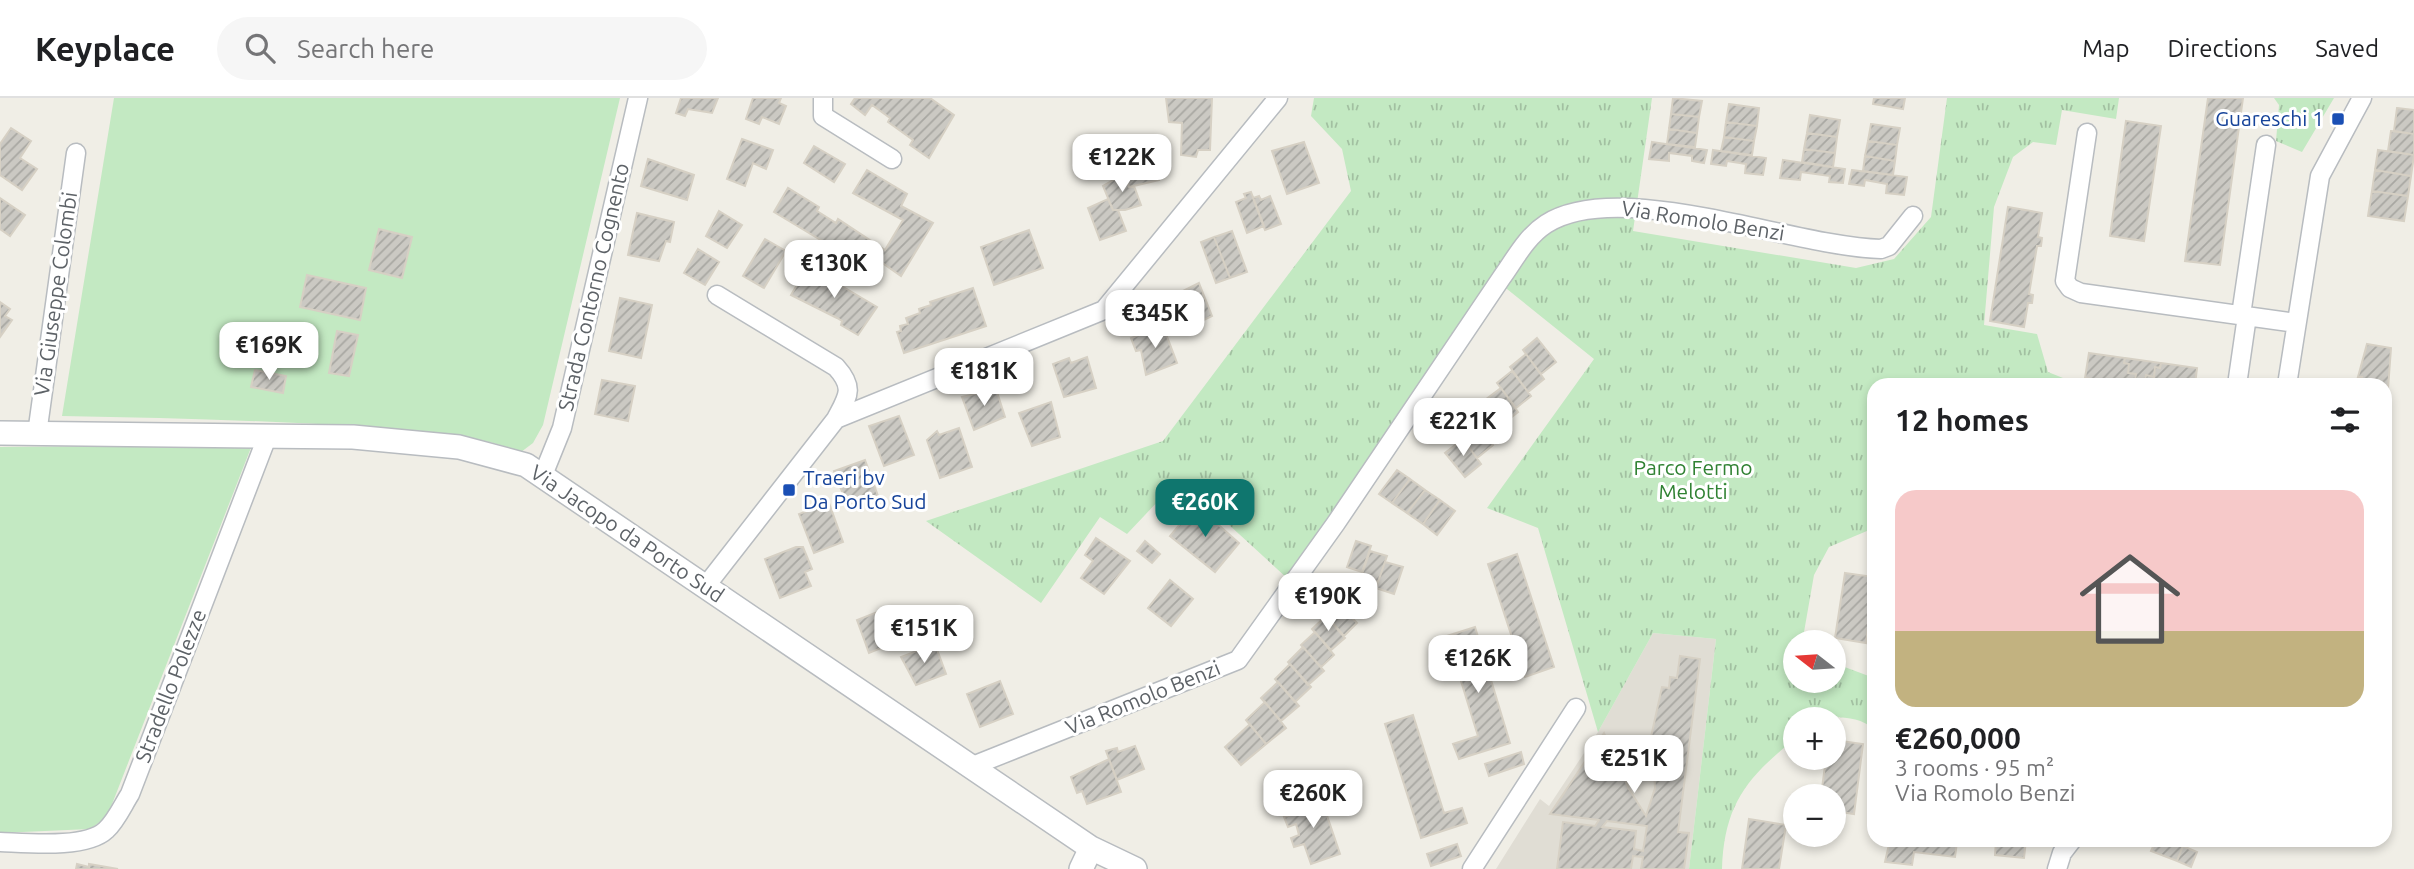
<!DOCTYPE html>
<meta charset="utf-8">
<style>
body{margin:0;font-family:Ubuntu,sans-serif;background:#f6f6f6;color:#202124;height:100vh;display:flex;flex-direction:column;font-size:26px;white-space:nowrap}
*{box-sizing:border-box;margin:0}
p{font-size:23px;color:#757577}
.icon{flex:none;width:38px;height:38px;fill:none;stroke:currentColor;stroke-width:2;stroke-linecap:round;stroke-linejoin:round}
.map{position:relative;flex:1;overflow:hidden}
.drawer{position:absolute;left:1867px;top:280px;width:525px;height:469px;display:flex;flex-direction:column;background:#fff;border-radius:21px;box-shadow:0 4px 10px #0003}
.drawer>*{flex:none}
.needle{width:46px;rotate:287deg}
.tools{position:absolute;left:1783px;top:532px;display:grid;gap:14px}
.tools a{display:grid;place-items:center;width:63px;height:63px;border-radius:50%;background:#fff;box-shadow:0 4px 10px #0003;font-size:35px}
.price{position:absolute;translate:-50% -60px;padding:0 16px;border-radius:14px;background:#fff;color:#222;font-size:23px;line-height:46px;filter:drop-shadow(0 2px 4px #0008)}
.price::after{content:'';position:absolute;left:50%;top:42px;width:21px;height:16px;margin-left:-10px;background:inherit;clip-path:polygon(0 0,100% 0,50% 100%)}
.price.on{background:#0f766e;color:#fff}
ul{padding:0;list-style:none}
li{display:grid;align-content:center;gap:14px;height:371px;padding:0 28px}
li+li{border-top:2px solid #e0e0e0}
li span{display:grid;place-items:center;height:217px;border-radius:21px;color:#555}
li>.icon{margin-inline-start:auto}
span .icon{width:126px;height:126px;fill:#fffc;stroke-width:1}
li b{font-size:30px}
h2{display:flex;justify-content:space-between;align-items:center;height:84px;padding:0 28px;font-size:30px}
header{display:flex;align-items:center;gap:42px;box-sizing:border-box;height:98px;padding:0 35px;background:#fff;border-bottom:2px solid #e0e0e0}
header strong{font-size:33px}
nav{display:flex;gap:38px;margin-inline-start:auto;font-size:24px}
.search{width:490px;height:63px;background:#f6f6f6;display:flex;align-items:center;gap:18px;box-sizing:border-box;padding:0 24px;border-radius:38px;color:#757577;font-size:26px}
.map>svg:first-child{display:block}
</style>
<header>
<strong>Keyplace</strong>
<div class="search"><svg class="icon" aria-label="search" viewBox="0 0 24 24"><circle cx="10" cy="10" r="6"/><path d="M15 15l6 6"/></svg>Search here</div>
<nav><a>Map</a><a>Directions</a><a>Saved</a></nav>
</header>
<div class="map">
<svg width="2414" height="771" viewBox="0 0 2414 771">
<defs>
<pattern id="grass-tufts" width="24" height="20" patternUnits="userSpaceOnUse" patternTransform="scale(1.75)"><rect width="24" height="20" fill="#c3e9c2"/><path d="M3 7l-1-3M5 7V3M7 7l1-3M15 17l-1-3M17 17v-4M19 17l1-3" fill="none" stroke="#a2c0a1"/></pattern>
<pattern id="building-hatch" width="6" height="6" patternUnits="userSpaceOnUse" patternTransform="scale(1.75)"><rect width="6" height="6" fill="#cbc9c3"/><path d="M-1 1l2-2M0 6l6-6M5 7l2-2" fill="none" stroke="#a8a7a2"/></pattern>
</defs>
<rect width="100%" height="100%" fill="#f0eee6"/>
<!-- education -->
<path fill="#e0ddd4" d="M1653 535 1716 541 1689 771H1496L1540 701 1549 708 1598 634Z"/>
<!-- grass -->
<path fill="url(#grass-tufts)" d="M1314 0H1652L1633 133 1856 170 1894 161 1931 119 1947 0H2119L2116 21 2062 12 2056 47 2033 44 2013 59 1994 109 1984 227 2037 236 2048 274 2068 282 2099 287H1874V430L1829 449 1814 477 1804 534 1812 544H1796V583H1834V565L1874 580V631C1853 613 1821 621 1796 621L1795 641C1747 679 1724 707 1722 771H1689L1716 541 1653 535 1598 634 1538 430 1487 410 1594 261 1497 183 1288 481 1179 381 1127 436 1100 419 1041 505 926 423 1163 343 1351 93 1342 51 1311 18Z
M2274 0H2334L2302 54 2276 43 2279 7Z"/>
<!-- garden -->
<path fill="#c3e9c2" d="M114 0H620L543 327 533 345 521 354C473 335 415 333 363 329 263 322 163 320 62 318Z
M252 347 107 719 90 731 0 735V349Z"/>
<!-- building -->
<path fill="url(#building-hatch)" stroke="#d6d0c4" stroke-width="2" fill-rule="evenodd" d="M681 0H718L712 15 688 11 685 18 676 15Z
M753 0H781L779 5 786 8 779 26 762 19 759 26 746 21Z
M855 0H930L954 17 929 60 910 47 913 42 888 24 890 20 872 7 865 17 851 6Z
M1166 0H1212L1210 52H1198L1196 59 1181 57 1182 25 1169 24Z
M1673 0 1702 3 1699 19 1671 16Z
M1874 0H1905L1903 11 1873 6Z
M2208 0H2243L2220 167 2185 163Z
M1729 6 1759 10 1757 28 1726 24Z
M2397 10 2414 12V36L2394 33Z
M1671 16 1699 19 1697 35 1669 31Z
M1810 17 1840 22 1837 39 1807 35Z
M2126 23 2161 28 2144 143 2110 138Z
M1726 24 1757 28 1754 43 1724 39Z
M1871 26 1900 30 1897 47 1868 43Z
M11 30 31 43 20 60 37 71 22 92 0 77V46Z
M1669 31 1697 35 1695 49 1667 46Z
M2391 33 2414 36V57L2388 53Z
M1807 35 1837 39 1835 55 1804 51Z
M1724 39 1754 43 1752 57 1721 53Z
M742 41 773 52 766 71 753 65 745 88 727 81Z
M1868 43 1897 47 1895 63 1865 58Z
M1304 44 1319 85 1287 96 1272 53Z
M1652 44 1707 52 1704 65 1692 63V58L1669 55V63L1649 61Z
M814 48 845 66 834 84 804 65Z
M1145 50 1159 82 1129 89 1119 62Z
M1804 51 1835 55 1833 69 1802 64Z
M1713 52 1766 60 1763 77 1745 75 1746 66 1727 63 1726 68 1711 66Z
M2378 52 2414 57 2411 78 2375 72Z
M1865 58 1895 63 1893 77 1863 73Z
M648 61 694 77 687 102 641 88Z
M1783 62 1845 71 1843 85 1829 84 1830 78 1801 74 1800 82 1780 80Z
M867 72 907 96 901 108 933 125 901 178 871 157 864 168 774 114 788 90 819 109 817 113 836 125 838 121 885 152 903 122 853 95Z
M1852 72 1907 79 1904 97 1886 95 1887 86 1865 82 1864 88 1849 86Z
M2375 72 2411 78 2408 98 2372 93Z
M1124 76 1129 89 1134 88 1141 107 1125 112H1113L1103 88Z
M2372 93 2408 98 2404 123 2368 118Z
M1251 94 1264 128 1247 135 1236 104 1246 100 1244 96Z
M1259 98 1261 102 1270 98 1281 126 1265 132 1253 100Z
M0 100 25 117 10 138 0 131Z
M1108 101 1113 112H1118L1126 133 1100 142 1088 110Z
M2008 109 2042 115 2038 139 2042 140 2041 148H2037L2029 196 2033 197 2032 205H2028L2024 229 1990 223Z
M719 113 742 127 727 150 706 138Z
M637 115 674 124 670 144 666 143 659 163 628 157Z
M379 131 412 139 402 180 369 172Z
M1029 132 1043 170 994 187 981 149Z
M1232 133 1247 174 1230 180 1214 139Z
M1214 139 1230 180 1216 185 1201 144Z
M765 141 786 153 764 190 743 178Z
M698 151 719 164 705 187 684 175Z
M808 168 877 209 858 237 841 227 842 223 837 220 791 197Z
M307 177 366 190 360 222 300 209Z
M1199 185 1212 218 1181 233 1169 200Z
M973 190 986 228 904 255 897 234 901 233 900 228 908 226 906 220 920 215 919 211 931 207 930 204Z
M620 200 652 207 641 260 609 253Z
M0 204 10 211 5 218 12 222 0 239Z
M1163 228 1177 265 1146 277 1141 252 1136 253 1131 240Z
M337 233 358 237 349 278 329 275Z
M1537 240 1556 264 1541 276 1523 252Z
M291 245 312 250 309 267 288 263Z
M2367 246 2391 250 2388 291 2385 287H2360L2362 279H2358Z
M2089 255 2125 260 2124 265 2129 266 2128 275 2136 276 2134 287 2085 280Z
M1526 256 1544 281 1528 294 1510 269Z
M1087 259 1096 290 1064 299 1053 266 1069 260 1071 265Z
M2125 260 2161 265 2160 270 2155 269 2154 279 2146 277 2144 287H2134L2136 276 2128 275 2129 266 2124 265Z
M2161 265 2197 270 2195 287H2144L2146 277 2154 279 2155 269 2160 270Z
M255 272 286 278 283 295 251 289Z
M1512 273 1531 298 1516 310 1497 285Z
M602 282 635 288 628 323 595 316Z
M1501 290 1518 314 1503 326 1485 302Z
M996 291 1005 319 974 332 962 299Z
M1051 304 1060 339 1032 348 1019 315Z
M1487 306 1506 331 1490 343 1472 319Z
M899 318 914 357 884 368 869 328Z
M1474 323 1493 347 1477 360 1458 335Z
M959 330 972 369 940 380 927 342 937 333 939 337Z
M1463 341 1481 366 1465 379 1445 355Z
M865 362 878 398 848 409 834 373Z
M1397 372 1410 381 1392 405 1379 396Z
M1410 381 1425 392 1407 415 1392 405Z
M1425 392 1440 402 1423 426 1407 415Z
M1440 402 1455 413 1437 437 1423 426Z
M829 405 843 444 814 455 799 416Z
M1196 407 1239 445 1215 474 1170 438Z
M1096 440 1130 463 1104 496 1081 480 1093 463 1085 457Z
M1145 443 1160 456 1152 465 1137 453Z
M1356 443 1371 448 1362 474 1347 469Z
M796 449H803L812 471 805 474 811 488 780 500 765 461Z
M1370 453 1387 458 1378 484 1361 479Z
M1517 456 1554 569 1525 579 1488 466Z
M1385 464 1403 469 1394 496 1376 490Z
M1845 475 1874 479V520L1873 530 1868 529 1866 545 1835 540Z
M1170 482 1193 501 1171 528 1148 510Z
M1337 504 1357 525 1344 538 1325 516Z
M885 511 898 543 869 555 857 522Z
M1326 518 1345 540 1331 552 1312 531Z
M1475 529 1510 645 1459 661 1453 646 1478 638 1447 538Z
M1315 534 1334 557 1321 569 1301 547Z
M935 546 946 576 916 587 901 559Z
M1303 549 1324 573 1308 587 1288 564Z
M1680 558 1700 561 1678 734 1689 735 1684 771H1641L1643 759 1633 758 1631 771H1557L1563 724 1595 728 1599 722 1550 716 1604 635 1629 691 1646 718 1655 690 1653 657H1660L1661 652 1649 648 1662 589 1669 590 1670 579 1677 580ZM1607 723 1647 728 1643 753 1634 751 1636 733 1602 729Z
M1290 566 1311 589 1295 604 1275 581Z
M1000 583 1013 616 980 629 967 596Z
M1278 584 1299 608 1281 623 1261 600Z
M1265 604 1286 630 1266 646 1246 622Z
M1413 617 1444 715 1462 710 1467 725 1421 740 1385 626Z
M1250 626 1266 646 1241 667 1225 649Z
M1834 642 1863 646 1854 716 1834 713V698H1821L1826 660H1834Z
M1135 648 1144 671 1117 682 1106 653 1117 650 1118 654Z
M1521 654 1524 666 1489 678 1485 666Z
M1109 661 1121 694 1087 706 1082 693 1077 695 1071 679Z
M1320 697 1340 756 1311 766 1304 746 1294 749 1291 740 1299 737 1296 726 1288 729 1284 719 1294 716 1291 707Z
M1749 721 1786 727 1779 771H1742Z
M1890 742H1953L1957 744 1955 759 1914 754 1912 767 1885 764Z
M1996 742H2026L2024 760 1995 757Z
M2156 742H2182L2180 747 2183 748 2177 763 2151 753Z
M1457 746 1461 758 1431 768 1427 756Z
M2183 748 2197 754 2191 769 2177 763Z
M77 766 89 769V766L118 771H76Z"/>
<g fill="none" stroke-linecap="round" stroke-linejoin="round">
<defs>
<path id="minor" d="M823 0V18L892 61
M2087 35 2065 183 2070 190 2081 195 2296 225
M717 197 836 269C855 290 848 298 836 321
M2241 217 2266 47
M2237 287 2247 218
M2287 287 2320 78 2362 0
M37 336 76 55
M543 377 562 330 638 0
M705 489 836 321 1104 212 1278 0
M970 669 1238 562 1336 425 1502 179C1515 161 1526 139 1546 126 1620 79 1793 149 1881 151L1889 148 1913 118
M0 744C27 745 86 751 106 732 116 723 123 707 130 696L267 339
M1472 771 1576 610
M2057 771 2062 755 2072 742"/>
<path id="tertiary" d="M0 335 353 339 459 349 526 367 1091 750 1135 771
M1081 771 1091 750"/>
</defs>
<!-- minor casing -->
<use href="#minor" stroke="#b8bcc0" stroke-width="21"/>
<!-- tertiary casing -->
<use href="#tertiary" stroke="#b8bcc0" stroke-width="26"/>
<!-- minor -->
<use href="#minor" stroke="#fff" stroke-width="18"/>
<!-- tertiary -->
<use href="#tertiary" stroke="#fff" stroke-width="23"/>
</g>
<!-- markers -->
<g fill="#1a4fb4" stroke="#fff" stroke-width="2.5">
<rect x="2331" y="14" width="14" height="14" rx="3.5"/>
<rect x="782" y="385" width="14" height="14" rx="3.5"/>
</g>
<g text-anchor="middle" stroke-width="6" stroke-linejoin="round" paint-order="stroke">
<!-- transit labels -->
<g font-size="21" fill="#164399" stroke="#fff" text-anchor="end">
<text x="2324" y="28">Guareschi 1</text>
<text x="803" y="387" text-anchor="start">Traeri bv<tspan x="803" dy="24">Da Porto Sud</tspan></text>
</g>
<!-- street labels -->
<g font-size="21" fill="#5d6267" stroke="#fff">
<text transform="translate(1703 123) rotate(9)" y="7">Via Romolo Benzi</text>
<text transform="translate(594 189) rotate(-77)" y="7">Strada Contorno Cognento</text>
<text transform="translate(56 196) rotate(-82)" y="7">Via Giuseppe Colombi</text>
<text transform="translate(627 436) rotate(34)" y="7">Via Jacopo da Porto Sud</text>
<text transform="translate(171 588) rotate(-69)" y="7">Stradello Polezze</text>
<text transform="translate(1143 600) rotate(-22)" y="7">Via Romolo Benzi</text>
</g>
<!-- park labels -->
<g font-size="21" fill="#308233" stroke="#fff">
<text x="1693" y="377">Parco Fermo<tspan x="1693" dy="24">Melotti</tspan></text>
</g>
</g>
</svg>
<div class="tools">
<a><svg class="needle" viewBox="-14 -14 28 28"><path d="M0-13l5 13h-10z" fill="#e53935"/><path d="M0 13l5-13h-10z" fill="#757577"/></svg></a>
<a>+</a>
<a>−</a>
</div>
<b class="price" style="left:1122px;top:96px">€122K</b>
<b class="price" style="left:834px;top:202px">€130K</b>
<b class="price" style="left:1155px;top:252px">€345K</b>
<b class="price" style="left:269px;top:284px">€169K</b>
<b class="price" style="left:984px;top:310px">€181K</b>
<b class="price" style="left:1463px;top:360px">€221K</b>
<b class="price on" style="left:1205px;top:441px">€260K</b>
<b class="price" style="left:1328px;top:535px">€190K</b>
<b class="price" style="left:924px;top:567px">€151K</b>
<b class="price" style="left:1478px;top:597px">€126K</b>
<b class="price" style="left:1634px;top:697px">€251K</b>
<b class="price" style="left:1313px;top:732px">€260K</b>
<section class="drawer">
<h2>12 homes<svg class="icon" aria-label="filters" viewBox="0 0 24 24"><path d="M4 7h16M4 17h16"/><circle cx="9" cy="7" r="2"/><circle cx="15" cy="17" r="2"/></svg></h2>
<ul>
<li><span style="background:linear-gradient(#f6c9c9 65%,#c2b280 0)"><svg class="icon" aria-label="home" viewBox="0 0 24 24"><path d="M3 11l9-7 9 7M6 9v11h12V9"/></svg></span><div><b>€260,000</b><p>3 rooms · 95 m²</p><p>Via Romolo Benzi</p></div></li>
</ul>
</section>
</div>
